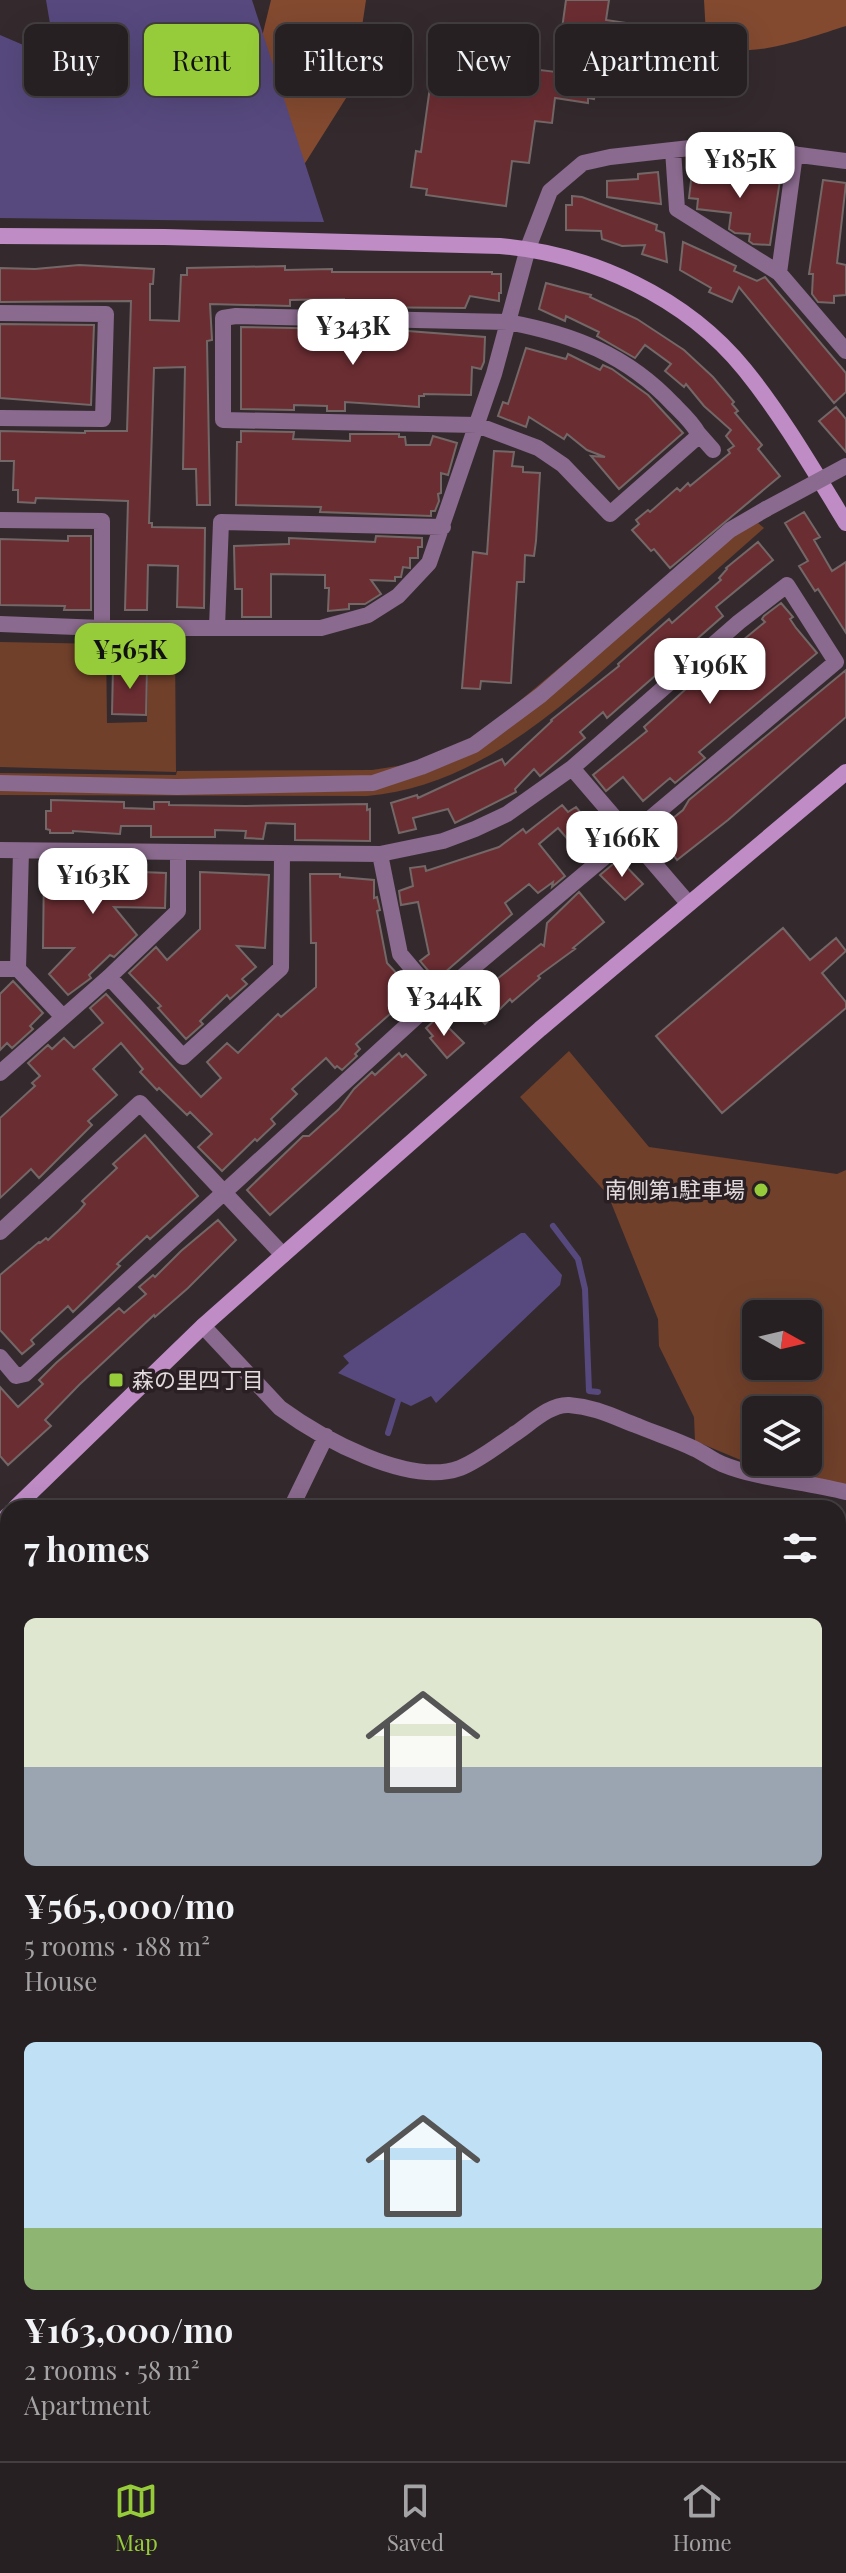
<!DOCTYPE html>
<meta charset="utf-8">
<style>
body{margin:0;font-family:"Playfair Display","Noto Sans JP",serif;background:#2f282a;color:#f1f3f6;height:100vh;display:flex;flex-direction:column;font-size:30px;white-space:nowrap}
*{box-sizing:border-box;margin:0}
p{font-size:26px;color:#a4a3a5}
.icon{flex:none;width:44px;height:44px;fill:none;stroke:currentColor;stroke-width:2;stroke-linecap:round;stroke-linejoin:round}
.map{position:relative;flex:1;overflow:hidden}
.sheet{position:absolute;left:0px;top:1500px;width:846px;height:962px;display:flex;flex-direction:column;background:#272022;border-radius:24px 24px 0 0;box-shadow:0 8px 32px #0002,0 0 0 2px #433e40}
.sheet>*{flex:none}
.top-card{position:absolute;left:24px;top:24px;width:798px;height:72px;display:flex;gap:16px}
.needle{width:52px;rotate:98deg}
.buttons{position:absolute;left:742px;top:1300px;display:grid;gap:16px}
.buttons a{display:grid;place-items:center;width:80px;height:80px;border-radius:12px;background:#272022;box-shadow:0 8px 32px #0002,0 0 0 2px #433e40;font-size:40px}
.price{position:absolute;translate:-50% -68px;padding:0 18px;border-radius:16px;background:#fff;color:#222;font-size:26px;line-height:52px;filter:drop-shadow(0 2px 4px #0008)}
.price::after{content:'';position:absolute;left:50%;top:48px;width:24px;height:18px;margin-left:-12px;background:inherit;clip-path:polygon(0 0,100% 0,50% 100%)}
.price.selected{background:#96cc3a;color:#111}
ul{padding:0;list-style:none}
li{display:grid;align-content:center;gap:16px;height:424px;padding:0 24px}
li span{display:grid;place-items:center;height:248px;border-radius:12px;color:#555}
li>.icon{margin-inline-start:auto}
span .icon{width:144px;height:144px;fill:#fffc;stroke-width:1}
li b{font-size:34px}
h2{display:flex;justify-content:space-between;align-items:center;height:96px;padding:0 24px;font-size:34px}
.tag{padding:0 28px;border-radius:12px;background:#272022;box-shadow:0 8px 32px #0002,0 0 0 2px #433e40;font-size:28px;line-height:72px}
.tag.selected{background:#96cc3a;color:#111}
.menu{display:flex;justify-content:space-around;align-items:center;height:112px;border-top:2px solid #433e40;background:#272022;font-size:22px;color:#a4a3a5}
.menu a{display:grid;justify-items:center;gap:4px}
.menu .selected{color:#96cc3a}
.map>svg:first-child{display:block}
</style>
<div class="map">
<svg width="846" height="2461" viewBox="0 0 846 2461">
<rect width="100%" height="100%" fill="#342a2e"/>
<!-- green -->
<path fill="#70402a" fill-rule="evenodd" d="M758 523 764 528C722 565 679 603 636 641 559 709 475 787 367 796L0 795V773L176 775 177 771 372 770 417 763 467 742 485 730 658 585 731 535Z
M0 642 106 644 107 723 147 722 148 645 175 646 176 772 0 767Z
M569 1051 649 1147 837 1174 846 1170V1486L767 1471 695 1441 694 1417 659 1346 658 1319 608 1195 520 1097ZM756 1314H808V1366H756ZM756 1410H808V1462H756Z"/>
<!-- forest -->
<path fill="#834a30" d="M271 0H366L353 87 285 195 0 41 70 75 258 53Z
M704 0H846V26C814 36 760 56 727 49 720 47 712 39 706 35Z"/>
<!-- water -->
<path fill="#57497e" d="M46 0H252L324 222 0 218V35L56 59Z
M521 1233H525L562 1275 560 1285 436 1403 431 1396 411 1406 338 1373 349 1363 343 1356Z"/>
<g fill="none" stroke-linecap="round" stroke-linejoin="round">
<!-- stream -->
<path stroke="#57497e" stroke-width="6" d="M553 1226 578 1259 585 1289 589 1391 598 1392
M388 1433 398 1401"/>
</g>
<!-- building -->
<path fill="#6a2d32" stroke="#746767" stroke-width="2" d="M566 0H609L606 20 640 25 639 36 662 40 654 96 596 88 594 99 588 98V103L555 98 552 123 535 121 529 163 512 161 506 206 426 195 427 189 411 187 416 151 421 152 434 58 539 73 540 70 556 72Z
M706 170 749 175V171L781 174 770 245 753 244 749 241 750 234 735 233 729 229 731 213 697 209 698 199 689 198 692 172 706 174Z
M658 172 661 204 607 197V181L638 179V174Z
M823 180 846 183 837 263 846 265V295L834 296V303L818 302 812 294 813 274H809Z
M572 196 582 197 657 225 656 230 664 233 667 262 642 254 645 245 622 246 602 239 601 231 566 230V205H572Z
M683 242 736 266 734 271 757 281 765 277 846 373V392L834 403 739 287 732 302 709 292 711 288 680 270Z
M79 265 154 269 153 284H150V320L179 321 181 275H187V268L285 266V270L332 269V272H492V274H501V293H499V301L470 296 465 308 344 307V299L290 300V306L210 304 212 340 207 341 210 505H197L196 469H183L185 367 154 368 149 523H152V527L205 528 204 608 177 607 178 566 148 565 147 610H125L128 501 36 498 35 503 18 502V490H13L14 461H0V431L85 433V431H127L131 301 0 302V268L35 269Z
M546 283 591 295 590 297 637 319 684 350 713 377 734 402 732 404 738 411 735 413 762 445 758 449 780 476 670 568 654 549 651 551 632 530 639 524 636 520 648 510 650 512 677 488 680 491 688 483 690 486 730 453 728 450 734 446 726 436 731 430 704 406 686 384 684 387 665 371 671 364 645 345 635 358 597 336 599 332 566 316 565 321 539 309Z
M0 324 94 325 91 405 0 398Z
M241 327 395 330 485 337 484 362 481 369 472 367 471 395 424 394V396H419V407L345 402V411H327V406L294 405V410L241 409Z
M526 348 566 359 568 354 600 370 603 365 612 369 648 395 683 433 619 489 591 456 605 457 587 450 567 434 564 439 529 417 526 427 498 416 503 402 508 404Z
M836 407 846 419V452L819 421Z
M241 431 294 432 293 439 350 441V434H399V437H405L406 445H430L433 436 457 443 448 475 441 473V493L438 494 439 501 435 511H431V516L320 512 321 507 236 505 237 442H241Z
M494 451 514 452 512 466 523 467V472L540 473 536 541 534 556 525 555 524 582H517L511 683 481 681 480 689 462 688 473 552 487 554Z
M804 512 820 537 814 540 832 571 846 562V633L818 589 815 591 799 566 808 561 785 523Z
M68 536H91V610H64L65 606 0 605V539L68 541Z
M376 536 422 538V547H418V558H410V568L403 567 401 577H395V581L371 580 381 594 365 604H349V609L328 611 329 588H325V575L271 574V617H242V589H235L234 546 289 544V538L375 542Z
M758 542 773 560 716 607 723 616 607 718 603 712 580 732 585 738 540 776 534 769 515 789 516 792 455 823 448 809 413 818 416 829 399 833 391 803 417 795 418 798 502 759 505 765 552 721 551 720 619 666 618 664 669 619 672 623 721 580 719 578 727 569 726 568Z
M781 603 793 617 790 619 796 628 817 653 699 752 705 758 675 783 670 778 643 801 623 777 606 791 593 775 647 731 644 727 709 668 765 622 762 619 764 616Z
M113 667 147 668 146 715 112 714Z
M846 670V717L728 820 677 860 657 831 683 810 689 800Z
M51 800 124 802V808L154 809V802H169V805L246 806 367 804V810L370 809V841L295 840V824L266 823 263 839 245 838 246 831 215 830V837H151V826H121L120 834 73 831V833H50V830L46 829V811H51Z
M562 805 568 812 576 807 605 842 585 859 558 828 539 844 565 876 552 887 553 882 538 893 529 884 505 903 512 914 436 980 420 961 429 954 418 902 401 905 399 891 413 886 410 868 425 866 426 871 499 847 523 829 526 833Z
M619 859 643 884 625 900 600 875Z
M44 868 166 873 165 908 114 907 137 935 114 957 110 955 89 975 91 978 68 995 49 974 74 948H43Z
M200 872 269 875 265 948 237 946 256 967 242 979 247 984 230 999 227 995 200 1021 203 1024 186 1039 158 1008 161 1006 129 973 156 947 167 960 200 929Z
M310 874H340V877L374 880V898L377 897 380 910 377 911 387 963 401 978 404 975 419 994 415 997 418 1000 405 1012 399 1006 356 1044 360 1049 355 1054 357 1056 342 1070 337 1066 335 1068 326 1058 292 1089 297 1094 271 1119 275 1124 257 1141 255 1139 222 1171 198 1147 212 1134 190 1112 187 1115 159 1088 157 1090 140 1072 143 1069 121 1043 93 1069 117 1095 88 1121 92 1125 39 1178 31 1169 0 1198V1118L35 1086 32 1083 40 1076 28 1063 48 1045 52 1049 64 1038 74 1048 103 1023 90 1008 106 994 201 1097 221 1078 207 1062 227 1043 238 1053 278 1014 281 1017 316 987V943H311Z
M579 892 604 922 573 948 575 949 538 976 540 978 512 1002 510 999 485 1024 460 996 476 982 478 985 482 982 487 987 541 944 544 946 547 923Z
M783 928 810 960 836 938 846 951 822 973 846 1002V1008L722 1113 656 1036Z
M13 981 43 1013 30 1026 33 1029 12 1048 7 1043 0 1050V994Z
M438 1017 464 1043 447 1058 430 1038 433 1036 426 1028Z
M399 1053 402 1057 406 1054 426 1075 270 1215 247 1190 303 1136H309L339 1109 354 1089 372 1072 375 1075Z
M145 1135 198 1196 150 1239 147 1236 117 1264 120 1266 73 1312 68 1306 31 1340 34 1344 22 1354 0 1330V1275L39 1242 40 1243 46 1238 48 1240 79 1211 85 1204 82 1201 117 1168 113 1164Z
M218 1220 236 1240 188 1288 155 1317 154 1315 79 1385 45 1420 51 1426 8 1465 0 1456V1387L18 1407 43 1384 39 1380 56 1363 119 1308 124 1313 146 1294 139 1287 153 1275 155 1277 181 1251Z"/>
<g fill="none" stroke-linecap="round" stroke-linejoin="round">
<!-- street -->
<path stroke="#8a6a8e" stroke-width="16" d="M673 150 677 209 779 273 846 351
M779 273 795 154
M0 313 106 314 103 419 0 418
M236 316 508 322C573 334 627 355 673 404 682 413 692 422 698 433L695 439 610 514 563 465 538 448 477 425 223 420V318Z
M698 433 713 450
M0 520 102 521V628
M0 624 102 628H321L368 615 398 596 429 563 494 374 528 248 550 191 583 163 610 157 699 147 753 149 846 161
M217 627 221 522 443 527
M0 783 177 787 373 783 421 767 474 745 541 695 730 530 766 509
M0 850 380 854 443 841 475 829 507 814 572 768 688 903
M380 854 400 954 437 998
M0 969H18L62 1016
M18 969 21 851
M109 977 183 1057 281 968 282 855
M0 1073 109 977 178 911V854
M0 1232 140 1103 283 1255
M203 1326 280 1408C321 1438 409 1487 460 1468 480 1460 498 1445 516 1433 531 1423 550 1404 569 1405 596 1407 614 1417 638 1426 657 1434 677 1440 695 1449 704 1453 712 1460 722 1464 761 1480 805 1481 846 1492
M0 1357 16 1376 25 1374 437 998 836 662 787 585 739 622 572 768
M291 1508 326 1436
M0 1708 8 1699"/>
<!-- secondary -->
<path stroke="#bf8cc6" stroke-width="16" d="M0 236 165 237 500 246C592 254 686 297 745 370 783 417 814 471 846 523
M15 1508 203 1326 283 1255 540 1029 846 772
M0 1523 8 1515
M0 2200 8 2204
M79 2454 85 2461"/>
<!-- street-bridge -->
<path stroke="#8a6a8e" stroke-width="16" d="M766 509 846 466"/>
</g>
<!-- markers -->
<g fill="#96cc3a" stroke="#2a2024" stroke-width="3">
<circle cx="761" cy="1190" r="8"/>
<rect x="108" y="1372" width="16" height="16" rx="4"/>
</g>
<g text-anchor="middle" stroke-width="7" stroke-linejoin="round" paint-order="stroke">
<!-- poi labels -->
<g font-size="22" fill="#e2dbde" stroke="#2a2024" text-anchor="end">
<text x="745" y="1198">南側第1駐車場</text>
<text x="132" y="1388" text-anchor="start">森の里四丁目</text>
</g>
</g>
</svg>
<div class="buttons">
<a><svg class="needle" viewBox="-14 -14 28 28"><path d="M0-13l5 13h-10z" fill="#e53935"/><path d="M0 13l5-13h-10z" fill="#a4a3a5"/></svg></a>
<a><svg class="icon" aria-label="layers" viewBox="0 0 24 24"><path d="M12 4l9 5-9 5-9-5zM3 14l9 5 9-5"/></svg></a>
</div>
<b class="price" style="left:740px;top:200px">¥185K</b>
<b class="price" style="left:353px;top:367px">¥343K</b>
<b class="price selected" style="left:130px;top:691px">¥565K</b>
<b class="price" style="left:710px;top:706px">¥196K</b>
<b class="price" style="left:622px;top:879px">¥166K</b>
<b class="price" style="left:93px;top:916px">¥163K</b>
<b class="price" style="left:444px;top:1038px">¥344K</b>
<div class="top-card">
<a class="tag">Buy</a>
<a class="tag selected">Rent</a>
<a class="tag">Filters</a>
<a class="tag">New</a>
<a class="tag">Apartment</a>
</div>
<section class="sheet">
<h2>7 homes<svg class="icon" aria-label="filters" viewBox="0 0 24 24"><path d="M4 7h16M4 17h16"/><circle cx="9" cy="7" r="2"/><circle cx="15" cy="17" r="2"/></svg></h2>
<ul>
<li><span style="background:linear-gradient(#dfe7d0 60%,#9aa5b1 0)"><svg class="icon" aria-label="home" viewBox="0 0 24 24"><path d="M3 11l9-7 9 7M6 9v11h12V9"/></svg></span><div><b>¥565,000/mo</b><p>5 rooms · 188 m²</p><p>House</p></div></li>
<li><span style="background:linear-gradient(#bfe0f5 75%,#8fb573 0)"><svg class="icon" aria-label="home" viewBox="0 0 24 24"><path d="M3 11l9-7 9 7M6 9v11h12V9"/></svg></span><div><b>¥163,000/mo</b><p>2 rooms · 58 m²</p><p>Apartment</p></div></li>
</ul>
</section>
</div>
<nav class="menu">
<a class="selected"><svg class="icon" aria-label="map" viewBox="0 0 24 24"><path d="M3 6l6-2 6 2 6-2v14l-6 2-6-2-6 2zM9 4v14M15 6v14"/></svg>Map</a>
<a><svg class="icon" aria-label="saved" viewBox="0 0 24 24"><path d="M7 4h10v16l-5-4-5 4z"/></svg>Saved</a>
<a><svg class="icon" aria-label="home" viewBox="0 0 24 24"><path d="M3 11l9-7 9 7M6 9v11h12V9"/></svg>Home</a>
</nav>
